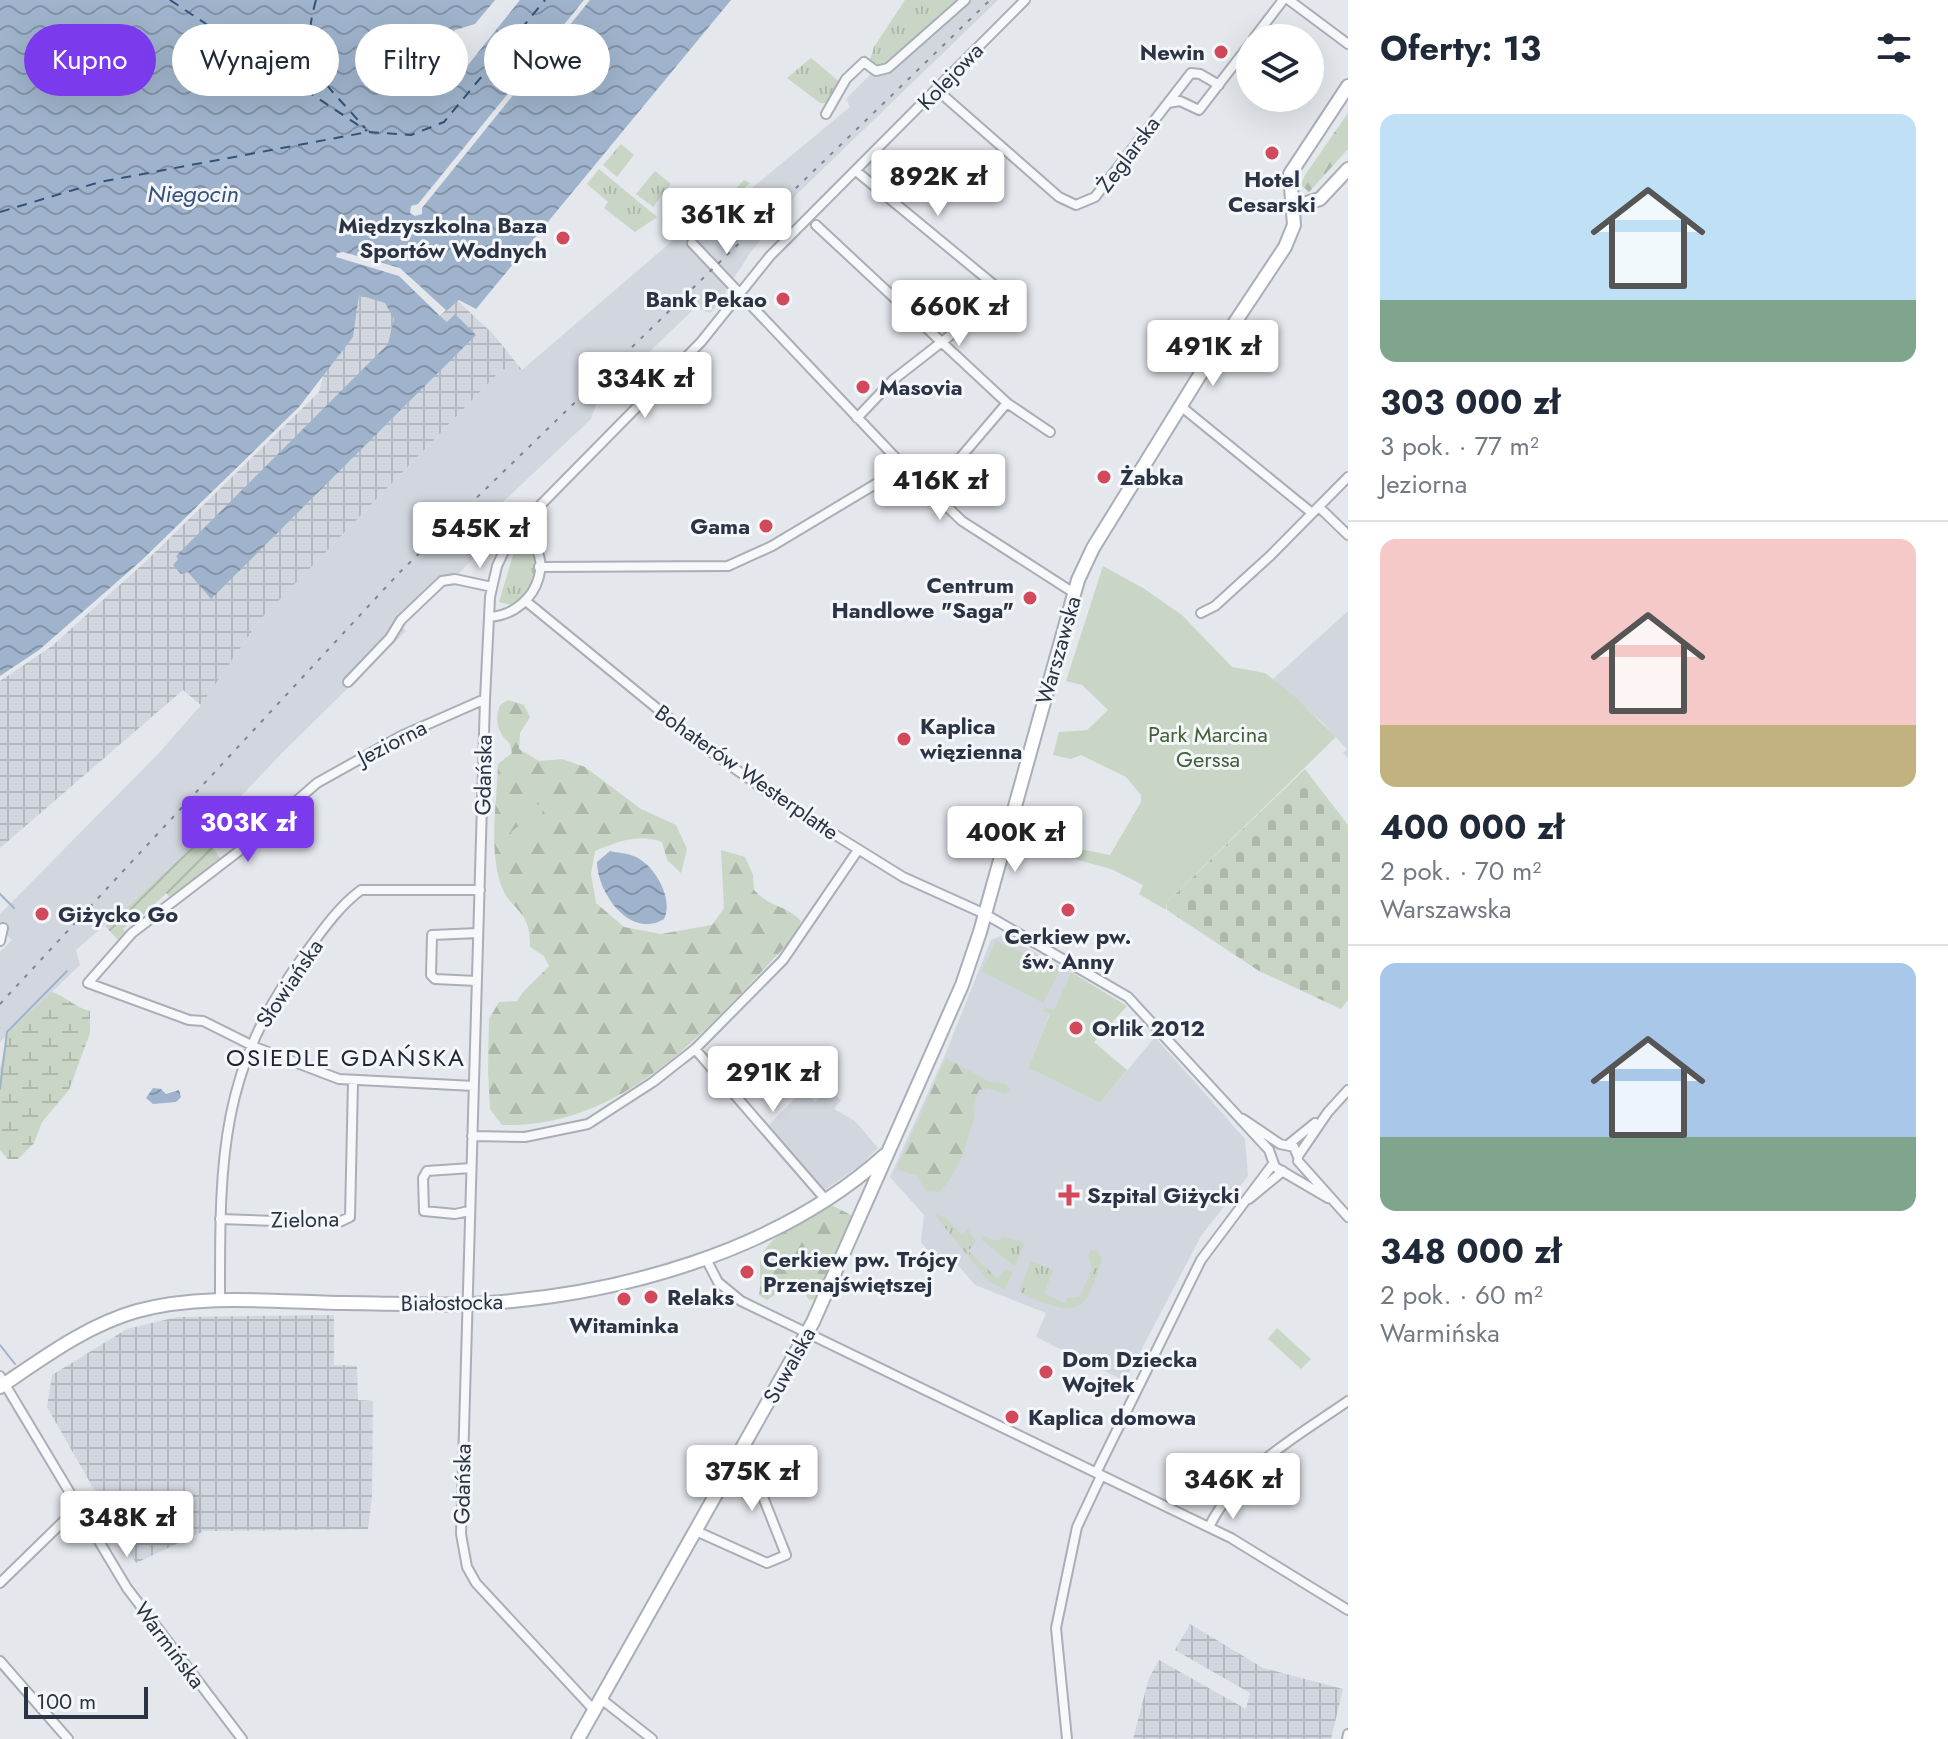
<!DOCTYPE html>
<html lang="pl">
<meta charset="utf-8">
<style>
body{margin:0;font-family:Jost,sans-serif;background:#f2f2f3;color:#1f2937;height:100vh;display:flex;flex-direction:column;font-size:30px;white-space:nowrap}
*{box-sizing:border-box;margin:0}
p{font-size:26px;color:#747a83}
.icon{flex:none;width:44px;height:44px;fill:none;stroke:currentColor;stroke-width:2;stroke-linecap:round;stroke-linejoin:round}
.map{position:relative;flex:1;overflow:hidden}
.side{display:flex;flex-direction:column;background:#fff;width:600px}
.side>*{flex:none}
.top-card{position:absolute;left:24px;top:24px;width:760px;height:72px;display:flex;gap:16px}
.tools{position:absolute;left:1236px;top:24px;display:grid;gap:16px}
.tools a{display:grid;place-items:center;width:88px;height:88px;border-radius:50%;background:#fff;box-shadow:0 8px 32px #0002;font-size:40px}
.scale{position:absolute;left:24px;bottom:20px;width:124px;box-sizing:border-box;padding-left:8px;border:4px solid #2b3445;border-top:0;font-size:22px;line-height:28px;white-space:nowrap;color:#2b3445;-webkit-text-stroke:6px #f4f6f9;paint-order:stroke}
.price{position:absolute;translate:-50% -68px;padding:0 18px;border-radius:8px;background:#fff;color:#222;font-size:26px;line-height:52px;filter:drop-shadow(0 2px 4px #0008)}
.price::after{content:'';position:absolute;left:50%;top:48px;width:24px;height:18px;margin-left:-12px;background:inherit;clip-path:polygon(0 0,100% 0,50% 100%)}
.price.selected{background:#7c3aed;color:#fff}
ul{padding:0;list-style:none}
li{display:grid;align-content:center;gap:16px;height:424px;padding:0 32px}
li+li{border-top:2px solid #e0e1e3}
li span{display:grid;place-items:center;height:248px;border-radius:16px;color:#555}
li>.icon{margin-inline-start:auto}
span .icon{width:144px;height:144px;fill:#fffc;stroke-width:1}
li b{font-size:34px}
h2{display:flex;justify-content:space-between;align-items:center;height:96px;padding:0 32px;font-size:34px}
.chip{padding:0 28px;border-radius:36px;background:#fff;box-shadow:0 8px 32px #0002;font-size:28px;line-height:72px}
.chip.selected{background:#7c3aed;color:#fff}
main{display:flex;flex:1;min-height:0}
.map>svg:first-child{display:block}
</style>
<main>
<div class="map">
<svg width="1348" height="1739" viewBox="0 0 1348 1739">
<defs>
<pattern id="industrial-grid" width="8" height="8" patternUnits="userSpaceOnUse" patternTransform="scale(2)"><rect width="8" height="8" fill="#d2d6de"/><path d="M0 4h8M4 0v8" fill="none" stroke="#b4b8c0"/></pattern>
<pattern id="grass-tufts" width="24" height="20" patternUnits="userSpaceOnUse" patternTransform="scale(2)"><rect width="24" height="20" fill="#c9d6c5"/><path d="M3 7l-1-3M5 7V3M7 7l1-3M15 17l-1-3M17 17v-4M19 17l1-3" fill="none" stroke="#adb8ab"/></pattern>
<pattern id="forest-firs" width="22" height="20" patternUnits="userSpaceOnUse" patternTransform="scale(2)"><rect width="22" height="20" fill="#c9d6c5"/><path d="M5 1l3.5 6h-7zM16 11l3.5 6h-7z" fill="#adb8ab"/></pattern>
<pattern id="wetland-marsh" width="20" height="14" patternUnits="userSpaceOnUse" patternTransform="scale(2)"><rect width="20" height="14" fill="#c9d6c5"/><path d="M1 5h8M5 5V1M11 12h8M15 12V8" fill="none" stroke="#adb8ab"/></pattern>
<pattern id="cemetery-stones" width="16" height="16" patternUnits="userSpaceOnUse" patternTransform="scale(2)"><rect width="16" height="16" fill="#c9d6c5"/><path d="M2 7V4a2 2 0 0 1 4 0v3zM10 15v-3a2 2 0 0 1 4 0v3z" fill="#adb8ab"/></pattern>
<pattern id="garden-furrows" width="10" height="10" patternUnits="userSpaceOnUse" patternTransform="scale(2)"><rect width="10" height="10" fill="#c9d6c5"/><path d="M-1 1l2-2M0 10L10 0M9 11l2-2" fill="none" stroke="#adb8ab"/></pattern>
<pattern id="water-waves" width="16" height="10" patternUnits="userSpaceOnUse" patternTransform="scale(2)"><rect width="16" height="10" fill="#9fb4cc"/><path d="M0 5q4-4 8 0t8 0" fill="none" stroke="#8293a7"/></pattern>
</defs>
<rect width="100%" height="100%" fill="#e4e7ec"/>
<!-- built -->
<path fill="#d2d6de" d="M958 0H998L797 194 750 253 726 290 725 297 710 313 696 307 597 402 591 419 488 516 501 531 447 585H441L420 607 402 627 406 631 282 753 184 856 76 950 80 965 0 1042V952L12 940 0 929V914L159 753 201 705 259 621 503 368 522 370 686 229 695 235 850 107 846 99 880 65Z
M1348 611V758L1343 753 1347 749 1321 721 1273 679Z
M1004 935 1071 972 1054 1011 1046 1007 1043 1010 1050 1013 1028 1068 1100 1103 1155 1037 1245 1139 1248 1176 1201 1236 1125 1381 1036 1337 1046 1313 975 1285 956 1263 949 1277 921 1242 924 1215 890 1177 945 1055 991 940Z
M828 1089 841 1100 834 1109 855 1121 878 1148 862 1164 823 1191 769 1125 803 1090 815 1102Z"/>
<!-- industrial -->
<path fill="url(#industrial-grid)" d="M375 250 442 286 493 334 522 370 502 369 259 621 201 705 183 690 0 848V681L52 646 144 563 319 392 339 310Z
M334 1315V1365L357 1366 358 1400 373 1401 372 1497 368 1529 204 1531 136 1563 47 1407 52 1375 127 1329 177 1317Z
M1190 1624 1263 1668 1343 1689 1331 1739H1133L1149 1678 1159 1660 1246 1709 1250 1693 1175 1650Z"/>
<!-- grass -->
<path fill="url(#grass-tufts)" d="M905 0H964L890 63 876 68 870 60 874 47Z
M811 58 840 82 826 103H820L787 78Z
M621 144 634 155 617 177 603 165Z
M599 169 657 217 635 232 604 208 608 202 587 184Z
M655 171 671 184 653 207 636 194Z
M744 180 750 183 703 223H679L677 214 683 206 720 207Z
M514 552 531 553C541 575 531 590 515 606L499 602Z
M934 1214 946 1218 962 1235 968 1229 976 1242 968 1251 997 1278 1006 1269 1013 1272 1005 1289 989 1282Z
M981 1235 996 1241 1004 1237 1025 1242 1015 1267 982 1240Z
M1091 1249 1099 1252 1102 1261C1089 1292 1088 1319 1048 1304 1038 1300 1027 1297 1019 1291L1031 1261 1053 1270 1044 1294 1065 1303 1068 1298 1079 1297 1092 1270 1088 1255Z"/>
<!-- forest -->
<path fill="url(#forest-firs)" d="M1348 113V149L1309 192 1301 185 1305 175Z
M508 700 524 705 530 717 520 733 519 749 539 761 562 759 585 767 641 809 676 825 687 849 681 873 667 860 662 842C639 833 617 842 595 851L591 874 596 903 624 927 661 934 712 925 724 908 721 850 745 857 753 875 754 890C772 909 785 904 801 921L794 937C715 1020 629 1129 502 1125L490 1109 488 1071 489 1019 499 1002 517 1001C526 986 538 979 549 966L544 956 530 947C531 907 509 912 500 882 489 846 497 801 498 764L512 753 510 744C498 733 494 721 500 705Z
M946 1058 988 1081 1006 1084 1010 1091 1005 1094 988 1088 979 1090C973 1101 976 1111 973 1122 966 1146 957 1175 939 1192L926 1191 916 1175 896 1170Z
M831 1205 853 1216V1226L816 1299 809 1300 799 1284 780 1291 767 1300 759 1295C761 1284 760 1275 760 1264 760 1237 812 1217 831 1205Z"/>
<!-- wetland -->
<path fill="url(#wetland-marsh)" d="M52 992C67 997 74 1007 90 1011V1033L69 1090 42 1122 34 1143 18 1159H8L0 1150V1069L8 1032Z"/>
<!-- cemetery -->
<path fill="url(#cemetery-stones)" d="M1305 769 1348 825V1000L1341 1009 1259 971 1167 910V902Z"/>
<!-- park -->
<path fill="#c9d6c5" d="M1103 566 1143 588 1182 615 1232 667 1265 673 1293 695 1336 737 1167 902 1166 910 1139 894 1143 885 1111 869 1071 858 1075 848 1110 855 1141 802V795L1126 777 1081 755 1071 759 1053 755 1059 732 1087 730 1108 710 1082 685 1066 681Z
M518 802 543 805 541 832 514 840 511 832 519 826 514 814Z
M996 941 1060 970 1043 1003 982 971Z
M1071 972 1127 1006 1094 1042 1127 1070 1100 1103 1028 1068 1050 1014 1043 1011 1045 1007 1054 1010Z
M1277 1328 1311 1359 1301 1369 1268 1339Z"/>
<!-- garden -->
<path fill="url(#garden-furrows)" d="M204 837 221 859 170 897 166 893 143 915 139 913 123 929 125 932 118 940 105 926Z"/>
<!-- water -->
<path fill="url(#water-waves)" d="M0 0H495L475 24 455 30 440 50 442 65 447 70H464L520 0H731L476 309 459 300 440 316 447 322 455 314 476 335 211 599 188 572 181 574 173 565 178 559 176 556 388 344 394 319 385 303 359 295 353 337 299 407 142 560 39 650 0 676Z
M610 851C618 853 628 853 636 857 655 866 674 899 664 919 630 940 597 892 597 862Z
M153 1088 161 1089 166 1094 179 1090 181 1097 176 1102 153 1104 146 1098Z"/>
<!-- pier -->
<path fill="#e4e7ec" d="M584 0H590L422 208V214L415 216 410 213 411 206 418 204Z
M343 252 400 268 446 310 440 316 399 276 336 257 337 253Z"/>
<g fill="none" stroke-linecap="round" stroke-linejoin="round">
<!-- stream -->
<path stroke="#9fb4cc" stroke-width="2" d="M0 894 14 908
M0 1089 7 1032 67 971
M0 1345 15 1364"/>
<!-- ferry -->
<path stroke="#34527a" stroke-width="2" stroke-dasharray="10 8" stroke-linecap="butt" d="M170 0 367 131
M316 0C297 68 323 79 365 128
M0 212 100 182 368 132 411 135 444 122 545 0"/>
<defs>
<path id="street" d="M1289 0 1348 44
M1254 38 1283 0
M937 90 1059 197 1076 205 1095 197 1191 73 1200 74 1219 85
M1168 103 1180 101 1199 110 1250 44
M826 114 846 79 864 62 876 71 888 68 965 0
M856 171 999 289 961 327 893 380 857 418
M816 225 1007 403 1050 432
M692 243 893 455 962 521 1074 593
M1183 408 1312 513
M931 492 1007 403
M1319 507 1348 535
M539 567 728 566 772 546 904 467
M527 602 703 746 779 800 903 877 985 914 1128 997 1269 1150 1275 1167 1328 1198
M1201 613 1215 606 1270 556 1348 477
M489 617C542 614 561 542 512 534
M348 682 390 638 401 620 442 581 455 579 492 587
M0 941 3 928
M477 981 435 979 431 975 432 935 478 933
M695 1049 826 1200
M474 1086 339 1079 255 1047 203 1021 189 1020 88 983 132 933 239 851 317 783 401 736 485 699
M1243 1119 1280 1144 1294 1147 1298 1157
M472 1136 525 1137 588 1124 653 1082 695 1049 783 960 858 850
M1289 1144 1315 1123
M1298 1156 1328 1112 1348 1090
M1298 1161 1348 1217
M1249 1199 1283 1171
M469 1211 455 1214 424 1211 423 1178 427 1171 471 1168
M220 1219 337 1223 350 1217 353 1082
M705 1257 718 1282 741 1301 1231 1538 1348 1610
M220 1301C220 1162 218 1071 305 954 321 932 339 906 361 890H480
M0 1376 127 1588 242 1739
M1096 1473 1201 1260 1273 1164
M1209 1527C1239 1467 1295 1438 1348 1401
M696 1531 767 1563 786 1555 748 1459 740 1453
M0 1583 76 1509
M0 1661 68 1739
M600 1698 652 1739
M593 1709 476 1583 467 1567 461 1534 485 699 490 597 497 566 512 534 701 342 770 256 1025 0
M1067 1739 1056 1628 1077 1527 1101 1476
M1347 1739 1348 1734"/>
<path id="secondary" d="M1293 207 1320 199 1348 169
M0 1387C43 1358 87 1325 137 1311 203 1293 275 1302 343 1303 385 1303 428 1306 470 1304 614 1297 776 1253 885 1155
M578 1739 813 1322 962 985 980 932 1078 580 1093 548 1198 378 1285 247 1294 225 1290 174 1348 86"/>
</defs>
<!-- street casing -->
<use href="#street" stroke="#a9aeb7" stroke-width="12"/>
<!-- secondary casing -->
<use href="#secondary" stroke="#a9aeb7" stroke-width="16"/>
<!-- street -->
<use href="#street" stroke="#f7f8fa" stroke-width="8"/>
<!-- secondary -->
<use href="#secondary" stroke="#fff" stroke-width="12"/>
<!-- rail -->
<path stroke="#7d8696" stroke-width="2" stroke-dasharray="4 8" stroke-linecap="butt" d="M0 1004 400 572 990 0"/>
</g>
<!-- markers -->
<g fill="#d1495b" stroke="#f4f6f9" stroke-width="3">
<circle cx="1221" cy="52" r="8"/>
<circle cx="1272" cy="153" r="8"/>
<circle cx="563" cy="238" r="8"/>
<circle cx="783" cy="299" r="8"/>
<circle cx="863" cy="387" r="8"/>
<circle cx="1104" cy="477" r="8"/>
<circle cx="766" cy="526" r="8"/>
<circle cx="1030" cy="598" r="8"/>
<circle cx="904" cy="739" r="8"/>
<circle cx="1068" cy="910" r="8"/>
<circle cx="42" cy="914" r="8"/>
<circle cx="1076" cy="1028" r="8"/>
<path d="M1065 1183h8v8h8v8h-8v8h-8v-8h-8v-8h8z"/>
<circle cx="747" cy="1272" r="8"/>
<circle cx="651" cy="1297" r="8"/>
<circle cx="624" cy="1299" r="8"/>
<circle cx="1046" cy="1372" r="8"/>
<circle cx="1012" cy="1417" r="8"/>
</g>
<g text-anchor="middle" stroke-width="6" stroke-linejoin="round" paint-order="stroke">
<!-- poi labels -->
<g font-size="22" font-weight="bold" fill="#2b3445" stroke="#f4f6f9" text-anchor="start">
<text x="1205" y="60" text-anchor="end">Newin</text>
<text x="1272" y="187" text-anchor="middle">Hotel<tspan x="1272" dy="25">Cesarski</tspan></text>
<text x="547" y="233" text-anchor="end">Międzyszkolna Baza<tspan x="547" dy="25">Sportów Wodnych</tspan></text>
<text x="767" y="307" text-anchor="end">Bank Pekao</text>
<text x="879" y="395">Masovia</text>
<text x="1120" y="485">Żabka</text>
<text x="750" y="534" text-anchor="end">Gama</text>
<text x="1014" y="593" text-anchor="end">Centrum<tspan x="1014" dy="25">Handlowe "Saga"</tspan></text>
<text x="920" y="734">Kaplica<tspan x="920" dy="25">więzienna</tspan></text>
<text x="58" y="922">Giżycko Go</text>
<text x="1068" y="944" text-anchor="middle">Cerkiew pw.<tspan x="1068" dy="25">św. Anny</tspan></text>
<text x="1092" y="1036">Orlik 2012</text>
<text x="1087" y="1203">Szpital Giżycki</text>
<text x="763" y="1267">Cerkiew pw. Trójcy<tspan x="763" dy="25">Przenajświętszej</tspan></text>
<text x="667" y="1305">Relaks</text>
<text x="624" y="1333" text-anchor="middle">Witaminka</text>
<text x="1062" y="1367">Dom Dziecka<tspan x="1062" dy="25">Wojtek</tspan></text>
<text x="1028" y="1425">Kaplica domowa</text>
</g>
<!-- street labels -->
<g font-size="22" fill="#2b3445" stroke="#f4f6f9">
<text transform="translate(950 76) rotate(-46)" y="8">Kolejowa</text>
<text transform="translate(1128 154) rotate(-53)" y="8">Żeglarska</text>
<text transform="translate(1058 650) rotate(-74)" y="8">Warszawska</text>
<text transform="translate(392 742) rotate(-27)" y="8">Jeziorna</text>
<text transform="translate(747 772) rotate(35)" y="8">Bohaterów Westerplatte</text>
<text transform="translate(483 775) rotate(-89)" y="8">Gdańska</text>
<text transform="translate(289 983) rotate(-56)" y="8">Słowiańska</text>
<text transform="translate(305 1219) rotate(-1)" y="8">Zielona</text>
<text transform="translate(452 1302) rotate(-1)" y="8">Białostocka</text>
<text transform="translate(789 1365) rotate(-61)" y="8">Suwalska</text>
<text transform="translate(462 1484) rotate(-89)" y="8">Gdańska</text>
<text transform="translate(170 1645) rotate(53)" y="8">Warmińska</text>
</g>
<!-- park labels -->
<g font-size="22" fill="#3f6138" stroke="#f4f6f9">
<text x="1208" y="742">Park Marcina<tspan x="1208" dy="25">Gerssa</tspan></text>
</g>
<!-- water labels -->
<g font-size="24" font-style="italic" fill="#34527a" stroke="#f4f6f9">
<text x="193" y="202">Niegocin</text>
</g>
<!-- neighbourhood labels -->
<g font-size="24" letter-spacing="2" fill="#1d2536" stroke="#f4f6f9">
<text x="346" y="1066">OSIEDLE GDAŃSKA</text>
</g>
</g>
</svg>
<div class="tools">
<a><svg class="icon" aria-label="layers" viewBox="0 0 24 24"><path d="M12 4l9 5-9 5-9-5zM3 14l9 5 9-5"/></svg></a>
</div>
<div class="scale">100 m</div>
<b class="price" style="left:938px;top:218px">892K zł</b>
<b class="price" style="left:727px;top:256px">361K zł</b>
<b class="price" style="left:959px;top:348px">660K zł</b>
<b class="price" style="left:1213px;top:388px">491K zł</b>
<b class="price" style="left:645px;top:420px">334K zł</b>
<b class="price" style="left:940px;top:522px">416K zł</b>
<b class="price" style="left:480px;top:570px">545K zł</b>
<b class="price selected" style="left:248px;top:864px">303K zł</b>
<b class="price" style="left:1015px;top:874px">400K zł</b>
<b class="price" style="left:773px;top:1114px">291K zł</b>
<b class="price" style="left:752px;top:1513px">375K zł</b>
<b class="price" style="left:1233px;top:1521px">346K zł</b>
<b class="price" style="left:127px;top:1559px">348K zł</b>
<div class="top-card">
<a class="chip selected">Kupno</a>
<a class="chip">Wynajem</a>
<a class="chip">Filtry</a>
<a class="chip">Nowe</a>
</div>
</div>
<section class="side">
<h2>Oferty: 13<svg class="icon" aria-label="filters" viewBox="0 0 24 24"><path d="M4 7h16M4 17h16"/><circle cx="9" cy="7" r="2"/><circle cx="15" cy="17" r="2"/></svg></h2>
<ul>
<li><span style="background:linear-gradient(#bfe0f5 75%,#7fa58c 0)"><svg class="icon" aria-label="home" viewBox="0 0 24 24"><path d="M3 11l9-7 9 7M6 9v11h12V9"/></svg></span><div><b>303 000 zł</b><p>3 pok. · 77 m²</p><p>Jeziorna</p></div></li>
<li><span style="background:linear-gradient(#f6c9c9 75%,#c2b280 0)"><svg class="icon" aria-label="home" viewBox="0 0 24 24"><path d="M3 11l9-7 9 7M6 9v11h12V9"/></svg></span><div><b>400 000 zł</b><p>2 pok. · 70 m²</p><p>Warszawska</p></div></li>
<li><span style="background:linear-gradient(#a9c7e8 70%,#7fa58c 0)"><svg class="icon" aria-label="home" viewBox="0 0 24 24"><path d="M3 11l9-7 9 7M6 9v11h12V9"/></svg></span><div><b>348 000 zł</b><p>2 pok. · 60 m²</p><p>Warmińska</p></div></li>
</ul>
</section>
</main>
